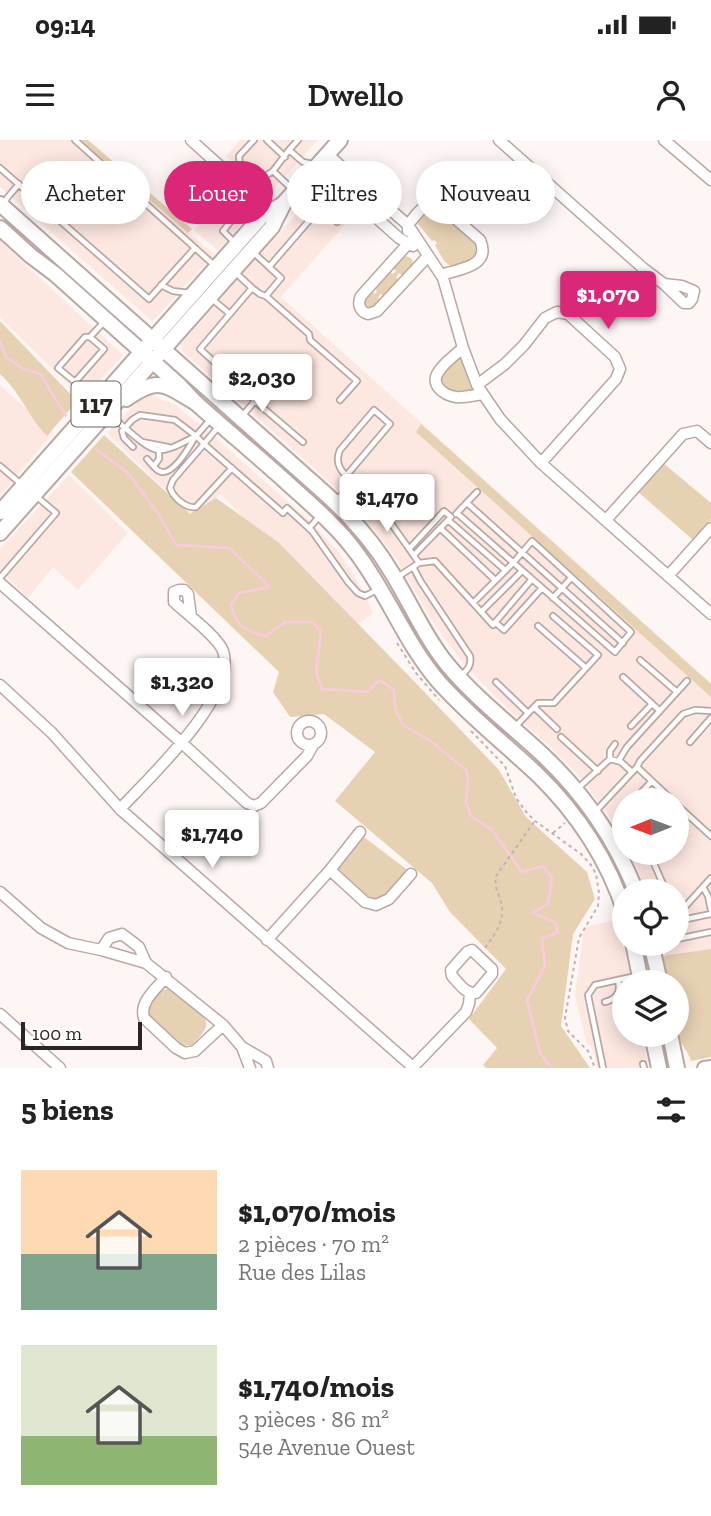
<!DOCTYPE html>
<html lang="fr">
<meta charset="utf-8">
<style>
body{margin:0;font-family:"Zilla Slab",serif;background:#f6f6f6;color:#222;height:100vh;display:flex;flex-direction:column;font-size:26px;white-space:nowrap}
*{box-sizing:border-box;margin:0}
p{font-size:23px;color:#767676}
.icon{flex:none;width:38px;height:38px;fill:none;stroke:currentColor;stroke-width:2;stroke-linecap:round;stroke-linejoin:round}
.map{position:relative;height:928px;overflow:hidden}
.drawer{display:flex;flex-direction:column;background:#fff;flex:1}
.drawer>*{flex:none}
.top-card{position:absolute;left:21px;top:21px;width:670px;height:63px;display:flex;gap:14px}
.needle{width:46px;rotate:269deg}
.controls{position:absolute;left:612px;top:648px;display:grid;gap:14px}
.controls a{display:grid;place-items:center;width:77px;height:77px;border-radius:50%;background:#fff;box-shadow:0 4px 18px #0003;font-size:35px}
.scale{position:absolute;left:21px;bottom:18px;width:121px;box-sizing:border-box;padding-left:7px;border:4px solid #2c2523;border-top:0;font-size:19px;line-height:24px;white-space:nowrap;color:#2c2523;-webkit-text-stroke:5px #fff;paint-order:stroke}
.price{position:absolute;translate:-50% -60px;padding:0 16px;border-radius:7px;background:#fff;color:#222;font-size:23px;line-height:46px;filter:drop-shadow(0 2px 4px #0008)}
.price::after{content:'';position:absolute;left:50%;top:42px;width:21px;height:16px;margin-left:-10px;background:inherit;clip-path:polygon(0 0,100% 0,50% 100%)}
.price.on{background:#db2777;color:#fff}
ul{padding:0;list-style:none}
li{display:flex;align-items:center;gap:21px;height:175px;padding:0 21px}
li span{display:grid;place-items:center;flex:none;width:196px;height:140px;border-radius:0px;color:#555}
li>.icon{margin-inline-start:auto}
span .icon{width:84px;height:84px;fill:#fffc;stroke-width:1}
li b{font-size:30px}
h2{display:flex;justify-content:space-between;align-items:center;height:84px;padding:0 21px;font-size:30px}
.tag{padding:0 24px;border-radius:32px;background:#fff;box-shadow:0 4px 18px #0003;font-size:24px;line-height:63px}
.tag.on{background:#db2777;color:#fff}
.status{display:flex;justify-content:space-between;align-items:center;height:49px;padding:0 35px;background:#fff;direction:ltr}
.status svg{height:19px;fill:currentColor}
header{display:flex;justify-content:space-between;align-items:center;height:91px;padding:0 21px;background:#fff;font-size:32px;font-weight:600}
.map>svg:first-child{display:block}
</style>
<div class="status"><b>09:14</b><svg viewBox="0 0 49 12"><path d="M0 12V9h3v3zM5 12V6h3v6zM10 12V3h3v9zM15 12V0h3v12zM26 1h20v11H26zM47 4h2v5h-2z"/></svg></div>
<header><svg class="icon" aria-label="menu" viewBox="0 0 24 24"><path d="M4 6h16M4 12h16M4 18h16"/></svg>Dwello<svg class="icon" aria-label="person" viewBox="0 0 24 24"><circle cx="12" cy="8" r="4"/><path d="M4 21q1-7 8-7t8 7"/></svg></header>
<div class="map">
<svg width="711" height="928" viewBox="0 0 711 928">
<rect width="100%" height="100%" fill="#fef6f4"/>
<!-- built -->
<path fill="#fde7e1" d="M0 0H79L214 114 156 178 152 181 0 47Z
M240 0H318L270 53 265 52 226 16Z
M328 45 356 72 281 157 711 543V823L668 830 662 803H677V751H647L630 712H677V660H625V704L609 676 579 636 550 607 502 563 466 527 434 484 397 420 366 379 324 337 182 211 181 204 321 46Z
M231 49 252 71 218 111 194 90Z
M0 101 123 215 84 259 0 178Z
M0 245 53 293 0 356Z
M151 254 155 257 174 264 204 288 312 383 341 415 363 450 373 473 354 488 220 354 195 379 107 293 141 258Z
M69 335 128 393 78 450 53 427 28 458 0 430V409Z
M617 780 632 842H625V894H642L649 928H598L591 905H587L575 856 584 787Z"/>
<!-- green -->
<path fill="#e6d1b3" d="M80 0H88L192 89 188 93Z
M430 68 439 69 477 104C478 109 478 112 476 116 472 123 457 129 449 125 443 122 439 111 435 105L437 103 434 100 432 101 418 84 419 79Z
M403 116C421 117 409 130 403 136L399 133 396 137 399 141 385 157 381 154 378 157 381 161 376 167 368 169 363 165 364 158 371 151 375 154 377 151 374 147 389 131 393 134 396 131 392 127Z
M0 181 77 261 47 296C28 276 20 252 0 234Z
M461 217 473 251C460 252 449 253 440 242L441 232Z
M421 284 711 544V557L416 292Z
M104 295 190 374 216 358 278 402 409 536 499 630 526 677 587 732 595 759 573 794 561 886 590 928H486L483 925 497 908 469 879 506 829 450 772 432 743 335 661 375 612 324 574 290 577 273 552 279 532 71 332Z
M663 323 711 363V379L693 400 636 350Z
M360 694 410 732 378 764 366 761 330 730Z
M711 809V917L691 921C688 911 683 908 680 900 674 890 677 855 677 842H666L662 816Z
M168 848 172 849 205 879C210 889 199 897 192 905 175 908 160 887 149 876 146 865 157 852 168 848Z"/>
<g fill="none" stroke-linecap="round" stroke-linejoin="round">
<!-- stream -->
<path stroke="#fbcade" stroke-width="2.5" d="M0 200 6 217 24 229 40 234 66 276
M97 310 128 333 159 375 176 405 229 408 270 447 239 453 231 464C235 486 246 491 266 496L285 482H313L321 492 316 531 322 549 367 552 380 540 394 550 395 569 403 585 428 599 466 630 468 640 466 662 471 676 492 690 522 732 543 726 552 738 548 764 533 773 555 782 558 792 542 799 545 826 527 860 540 913 552 928"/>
<defs>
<path id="service" d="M75 0 214 125
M267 0 285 17
M298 0 289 10 303 22 313 24
M289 10 273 31 293 50
M240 25 239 16 254 0
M0 28 149 159 195 108
M231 35 240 25 258 41
M5 63 7 58 19 44
M234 102 223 91 236 75 237 68 254 46 258 41 273 31
M269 127 320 68 337 82 367 48
M236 133 252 148 200 209 248 253 255 261 243 275
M161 145 173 151 190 153
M252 148 260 154 266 156 281 138 254 113
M266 156 309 194 310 200 357 241 340 260
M212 159 230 174
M75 242 58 228 85 197H90
M255 261 303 302
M96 262 75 242 104 209 90 197 103 183
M109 274 125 288 132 280 140 275 175 280 196 296 210 280
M219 286 204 304 283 373 287 368 312 391 348 442 358 453 365 456 377 450
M125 288C158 316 157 316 196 296
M125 288 122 291 124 298 133 307
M196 296 204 304 173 340 170 348C173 357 186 369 196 367L232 328
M142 302 168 307
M147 319C150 322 155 329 159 331 172 338 190 306 195 297
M0 326 21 344
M154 326 159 319V310
M346 336 390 284 374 270 340 310C333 325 344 334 354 344
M335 361 354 344 388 379 419 423 396 438
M467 363 623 503
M456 374 477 352
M448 380 505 430
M309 388 320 376
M440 388 495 440
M410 408 444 371 451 377 414 415
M419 423 435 421 493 485 532 439 458 374
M413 427 421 442 470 516C472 526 467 530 460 537
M0 438 56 373 36 356
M553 458 571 438
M473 463 513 423 532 401 631 492 615 512 532 439
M481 472 522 431
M495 482 504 490 542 448
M538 486 586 528
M640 520 677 552
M623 537 660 571
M496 542 528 573
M534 567 538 563H554L598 515 553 476
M631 586 652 564
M514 588 534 567 557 589
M561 597 598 631
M690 602 711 578
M610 619V611L615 604
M619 620 627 607 687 541
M637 627 640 621 683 574 695 570 711 571
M577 649 610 619 621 622 632 632
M634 660 652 641
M677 665 711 696
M595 672 637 627 672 660
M649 712 666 751
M703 747 708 756 711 770
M677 773 683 769 711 738
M677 781 711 774
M677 790 679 799
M677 799 711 792
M605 862C617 859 621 852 618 840
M643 924 644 928
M603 928 588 855 595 845 636 836"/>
<path id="minor" d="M191 0 274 75
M499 0 644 129 664 144 684 163H689L692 159 694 151 682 146 664 144
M664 0 711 40
M327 14 408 85 443 138 463 208 477 245 500 279 541 323 711 474
M317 25 399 98 413 106
M408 91V85C417 74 426 58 441 66L480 100C492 127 458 129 441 135
M415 96 361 156C357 164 360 172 368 174L377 171 428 116
M463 208C455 215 445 222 439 231 429 244 443 255 456 257 464 258 475 255 483 254
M477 245 505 224 524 205 545 178 557 172 568 174 615 217 620 229 616 239 541 323
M606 380 683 294 697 291 711 303
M668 436 711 388
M0 443 182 603 247 663 254 666 261 663 307 616 313 605
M0 545 52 593 120 669 414 928
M297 593a12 12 0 1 1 24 0a12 12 0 1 1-24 0Z
M120 669C148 639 238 555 223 511 218 497 186 473 174 462V452L179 450H184L188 454 191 477
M330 730 365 762 376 765 389 759 411 734
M0 752 41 788 68 803 101 810 146 823 223 885 242 907 250 928
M267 800 330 730 360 692
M101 810 109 798 122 794 139 807 146 823
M472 810 492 829V834L476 853C465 854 459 843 452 836L451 830 467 812Z
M166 837C156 849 139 862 144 878L176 908 185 913 195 911 223 885
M0 874 60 928
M242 907 266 921 268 928
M413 927 466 872 469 864 470 853"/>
<path id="tertiary" d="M704 928 711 927"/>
<path id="secondary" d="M0 64 328 356C353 379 375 404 392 433 411 464 425 497 447 524 475 558 512 586 544 616 584 654 615 699 636 751
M0 88 31 116 55 134 179 245 196 263C225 289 255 314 284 340 309 363 335 384 355 411 387 452 404 501 438 541 468 575 505 604 538 635 577 673 609 721 625 773
M633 803 641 842
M651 803 660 842
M652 894 659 928
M670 894 677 928"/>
<path id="primary" d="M126 259C159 236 164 244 196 263
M0 372 261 77 283 64 340 0
M0 393 272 87 283 65"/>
</defs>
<!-- service casing -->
<use href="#service" stroke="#baa7a3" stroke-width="8"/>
<!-- minor casing -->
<use href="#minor" stroke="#baa7a3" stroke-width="13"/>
<!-- tertiary casing -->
<use href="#tertiary" stroke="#baa7a3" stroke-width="16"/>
<!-- secondary casing -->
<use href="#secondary" stroke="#baa7a3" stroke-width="18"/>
<!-- primary casing -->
<use href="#primary" stroke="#baa7a3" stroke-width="18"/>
<!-- path -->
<path stroke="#bdb5b3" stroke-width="2" stroke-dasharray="3.5 3.5" stroke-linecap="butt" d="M397 503 416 533 439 560
M471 591 505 626 516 658 527 673 535 681 581 714 591 725 596 734 599 753 598 766 579 798 565 878 568 891 588 911 595 928
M553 693 565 683
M485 808C496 793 507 778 500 759 497 750 494 745 496 736L534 682"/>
<!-- service -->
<use href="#service" stroke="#fff" stroke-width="4.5"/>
<!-- minor -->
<use href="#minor" stroke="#fff" stroke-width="10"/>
<!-- tertiary -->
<use href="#tertiary" stroke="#fff" stroke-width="12"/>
<!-- secondary -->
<use href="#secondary" stroke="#fff" stroke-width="14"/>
<!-- primary -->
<use href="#primary" stroke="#fff" stroke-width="14"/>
</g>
<g text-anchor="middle" stroke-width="5" stroke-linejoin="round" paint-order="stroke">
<!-- shield labels -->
<rect fill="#fff" stroke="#6b6665" stroke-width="2" x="71.5" y="241.5" width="49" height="45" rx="5"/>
<g font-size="26" font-weight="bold" fill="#2c2523">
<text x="96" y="273">117</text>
</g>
</g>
</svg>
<div class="controls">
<a><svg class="needle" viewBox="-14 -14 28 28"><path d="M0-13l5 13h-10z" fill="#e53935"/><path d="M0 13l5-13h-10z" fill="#767676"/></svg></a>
<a><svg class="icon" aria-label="locate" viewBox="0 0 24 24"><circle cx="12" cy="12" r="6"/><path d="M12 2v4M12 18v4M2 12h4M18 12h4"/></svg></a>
<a><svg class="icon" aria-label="layers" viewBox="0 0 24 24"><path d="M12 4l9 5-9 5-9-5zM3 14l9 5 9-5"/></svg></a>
</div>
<div class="scale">100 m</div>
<b class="price on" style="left:608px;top:191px">$1,070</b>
<b class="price" style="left:262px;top:274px">$2,030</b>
<b class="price" style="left:387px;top:394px">$1,470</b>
<b class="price" style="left:182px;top:578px">$1,320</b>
<b class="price" style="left:212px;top:730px">$1,740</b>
<div class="top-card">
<a class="tag">Acheter</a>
<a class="tag on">Louer</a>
<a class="tag">Filtres</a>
<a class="tag">Nouveau</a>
</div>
</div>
<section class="drawer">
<h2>5 biens<svg class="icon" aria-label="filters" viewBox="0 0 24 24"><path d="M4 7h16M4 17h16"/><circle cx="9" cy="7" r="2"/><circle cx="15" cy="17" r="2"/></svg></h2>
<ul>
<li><span style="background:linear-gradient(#ffd9b3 60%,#7fa58c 0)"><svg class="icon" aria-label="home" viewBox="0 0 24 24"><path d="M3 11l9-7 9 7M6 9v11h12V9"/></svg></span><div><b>$1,070/mois</b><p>2 pièces · 70 m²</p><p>Rue des Lilas</p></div></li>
<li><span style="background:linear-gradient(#dfe7d0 65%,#8fb573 0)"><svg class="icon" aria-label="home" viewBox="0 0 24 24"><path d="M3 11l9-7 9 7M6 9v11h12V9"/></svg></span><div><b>$1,740/mois</b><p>3 pièces · 86 m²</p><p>54e Avenue Ouest</p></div></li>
</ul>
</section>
